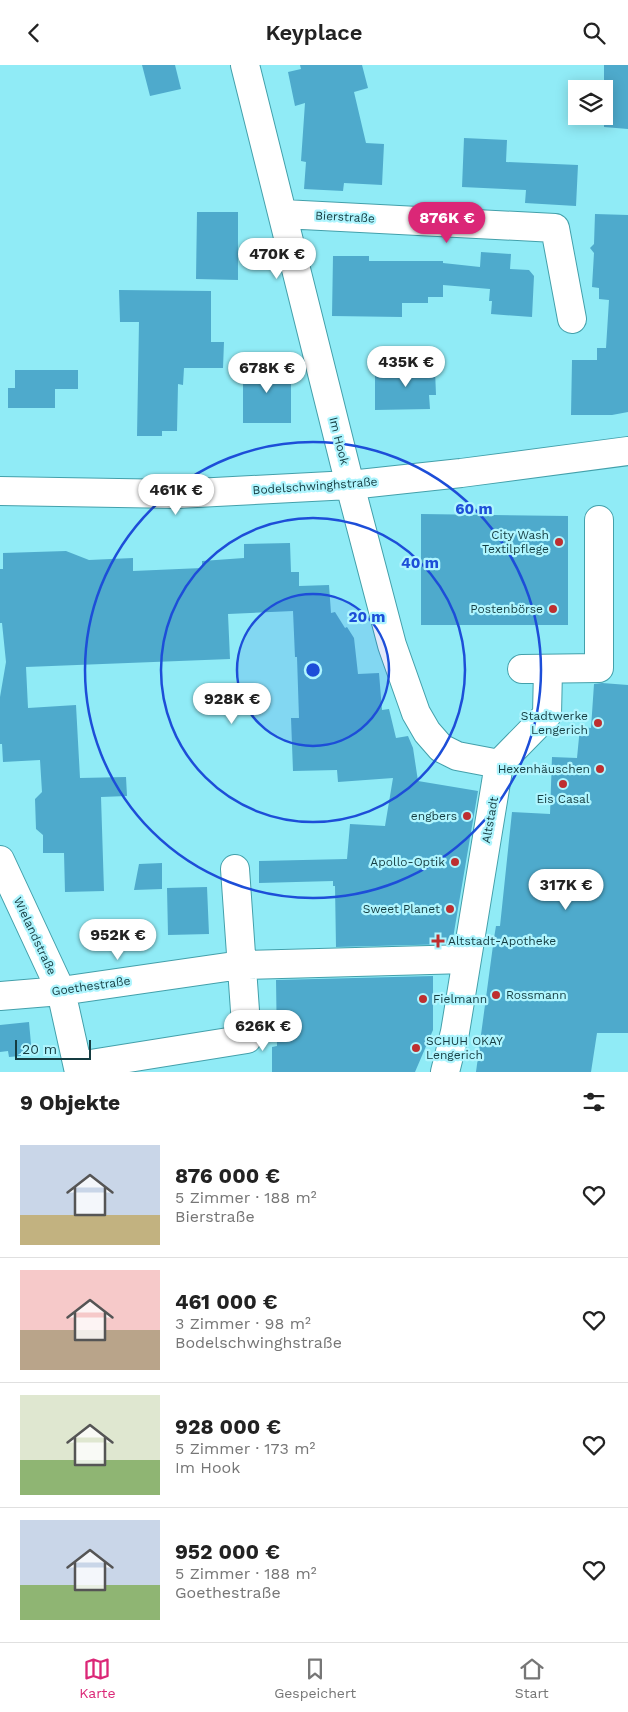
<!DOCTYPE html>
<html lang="de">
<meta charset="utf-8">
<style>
body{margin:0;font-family:"Work Sans",sans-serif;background:#f2f2f2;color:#222;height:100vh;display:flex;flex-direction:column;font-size:19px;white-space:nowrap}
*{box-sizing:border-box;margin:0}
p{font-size:16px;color:#767676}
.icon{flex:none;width:28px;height:28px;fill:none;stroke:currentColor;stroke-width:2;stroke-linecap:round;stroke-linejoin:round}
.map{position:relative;height:1007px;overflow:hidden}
.details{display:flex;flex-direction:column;background:#fff;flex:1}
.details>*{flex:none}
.fabs{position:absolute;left:568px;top:15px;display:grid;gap:10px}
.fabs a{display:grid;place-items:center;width:45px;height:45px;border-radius:0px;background:#fff;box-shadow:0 2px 12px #0003;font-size:25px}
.scale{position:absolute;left:15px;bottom:12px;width:76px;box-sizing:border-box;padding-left:5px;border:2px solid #153c41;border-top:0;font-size:14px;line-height:18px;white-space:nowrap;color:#153c41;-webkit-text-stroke:4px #aff5fe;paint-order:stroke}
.price{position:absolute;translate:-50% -42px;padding:0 11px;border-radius:18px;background:#fff;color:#222;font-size:16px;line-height:32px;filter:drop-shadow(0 1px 2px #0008)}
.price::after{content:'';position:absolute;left:50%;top:30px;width:15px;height:11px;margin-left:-8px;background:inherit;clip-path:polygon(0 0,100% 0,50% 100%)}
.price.on{background:#db2777;color:#fff}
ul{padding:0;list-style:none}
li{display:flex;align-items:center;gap:15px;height:125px;padding:0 20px}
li+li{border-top:1px solid #e0e0e0}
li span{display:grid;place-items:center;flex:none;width:140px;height:100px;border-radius:0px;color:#555}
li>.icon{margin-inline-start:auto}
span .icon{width:60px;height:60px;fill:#fffc;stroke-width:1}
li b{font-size:21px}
h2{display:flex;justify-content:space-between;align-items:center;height:60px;padding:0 20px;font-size:21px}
header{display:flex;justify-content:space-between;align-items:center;height:65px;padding:0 20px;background:#fff;font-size:22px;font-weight:600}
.menu{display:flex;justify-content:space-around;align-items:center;height:70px;border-top:1px solid #e0e0e0;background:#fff;font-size:14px;color:#767676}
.menu a{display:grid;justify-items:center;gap:2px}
.menu .on{color:#db2777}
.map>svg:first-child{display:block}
</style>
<header><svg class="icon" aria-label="back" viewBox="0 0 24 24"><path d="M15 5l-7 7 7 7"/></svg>Keyplace<svg class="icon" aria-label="search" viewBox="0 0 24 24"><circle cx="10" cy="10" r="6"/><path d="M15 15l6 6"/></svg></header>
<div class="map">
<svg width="628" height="1007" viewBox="0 0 628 1007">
<rect width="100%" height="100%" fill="#90ebf6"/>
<!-- building -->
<path fill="#4eaacc" d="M142 0H175L181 24 150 31Z
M300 0H362L368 23 354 27 366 78 384 79 382 120 344 118 343 126 304 124 306 97 301 96 305 38 295 41 288 7 301 4Z
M604 0H628V64L604 62Z
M464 73 507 75 506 97 578 100 576 141 525 138 526 125 462 122Z
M197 147H238V215L196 214Z
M595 149 628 150V347L612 350H571L572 295H597V283H606L609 235 599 234V223L592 222 594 188 590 183 594 179Z
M481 187 511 189 510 204 529 205 534 211 532 252 491 249 492 236H489L490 224 443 220V232H428V238H402V252L332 251 333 191H369V196H443V198L480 202Z
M119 225 211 226V277H224L223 303H184L183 320 178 319 177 366H162V371H137L139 257H120Z
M429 293V305H435L436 330H429L430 344 375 345V310H408L407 294Z
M243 300 291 302V358H243Z
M15 305H78V324H55V343H8V323H15Z
M421 449 568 451V560H421Z
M290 478 291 507H299V521L329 520 331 548 335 547 345 563 347 562 354 573 358 609 379 608 382 645 389 644 396 673 408 671 413 683 418 716 478 726 452 879 336 882 335 821H333V816L259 818V796L347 794 350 759 385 761 393 713 338 717 337 705 293 706 291 653H299L297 592H295L293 546 228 549 230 594 26 602 28 643 76 640 80 713 126 712 127 731 101 732 104 826 65 827 64 788H43V770L36 764 35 734 42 727 40 695 3 697 2 679H0V632L6 597 2 558H0V504H3V488L66 486 89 495 133 493V506L202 503V496L244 493V479Z
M602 618 628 620V968H597L591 1007H476L494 873 496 861H500L512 747 550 749 552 692 577 693 580 662 591 663 594 619Z
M162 798V824L134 825 139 799Z
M207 822 209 869 168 870 167 823Z
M433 911V965L415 1007H272V982L277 981 276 915Z
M29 957 32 990 9 992 8 986 0 987V960Z"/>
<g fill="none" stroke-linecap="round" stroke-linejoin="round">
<defs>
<path id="minor" d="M245 0 350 420 392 580 416 648 427 667 441 683 457 691 499 699
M283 149 555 163 572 254
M0 426 177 429 350 420 461 408 628 386
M522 604 599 603V455
M0 795 61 926 79 1007
M0 931 61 926 241 900 467 894
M78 1001 247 974 235 804
M445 1007 455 967 499 699 547 650 548 604"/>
</defs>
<!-- minor casing -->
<use href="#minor" stroke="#43a0ab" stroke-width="30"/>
<!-- minor -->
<use href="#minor" stroke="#fff" stroke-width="28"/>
</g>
<!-- distance rings -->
<circle cx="313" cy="605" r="76" fill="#1d4ed8" fill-opacity=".12"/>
<g fill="none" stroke="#1d4ed8" stroke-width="2.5">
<circle cx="313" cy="605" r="76"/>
<circle cx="313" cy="605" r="152"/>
<circle cx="313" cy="605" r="228"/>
</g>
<!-- markers -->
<g fill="#be2f30" stroke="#aff5fe" stroke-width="2">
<circle cx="559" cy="477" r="5"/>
<circle cx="553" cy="544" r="5"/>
<circle cx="598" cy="658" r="5"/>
<circle cx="600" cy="704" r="5"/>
<circle cx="563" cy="719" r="5"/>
<circle cx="467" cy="751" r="5"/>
<circle cx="455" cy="797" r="5"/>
<circle cx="450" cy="844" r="5"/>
<path d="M435.5 868.5h5v5h5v5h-5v5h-5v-5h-5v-5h5z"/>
<circle cx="496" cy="930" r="5"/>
<circle cx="423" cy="934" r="5"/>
<circle cx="416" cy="983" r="5"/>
</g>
<g text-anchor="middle" stroke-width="4.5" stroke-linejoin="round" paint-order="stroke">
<!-- street labels -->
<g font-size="12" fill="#153c41" stroke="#aff5fe">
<text transform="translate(345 152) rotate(3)" y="4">Bierstraße</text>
<text transform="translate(339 376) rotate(76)" y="4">Im Hook</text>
<text transform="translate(315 421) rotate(-4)" y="4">Bodelschwinghstraße</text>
<text transform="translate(490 755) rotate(-80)" y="4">Altstadt</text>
<text transform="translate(35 871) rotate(65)" y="4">Wielandstraße</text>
<text transform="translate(91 921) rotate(-8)" y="4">Goethestraße</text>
</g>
<!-- poi labels -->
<g font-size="12" fill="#153c41" stroke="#aff5fe" text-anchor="end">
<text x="549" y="474">City Wash<tspan x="549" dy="14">Textilpflege</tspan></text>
<text x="543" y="548">Postenbörse</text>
<text x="588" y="655">Stadtwerke<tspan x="588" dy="14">Lengerich</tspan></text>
<text x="590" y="708">Hexenhäuschen</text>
<text x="563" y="738" text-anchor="middle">Eis Casal</text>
<text x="457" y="755">engbers</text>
<text x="445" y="801">Apollo-Optik</text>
<text x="440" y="848">Sweet Planet</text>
<text x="448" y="880" text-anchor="start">Altstadt-Apotheke</text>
<text x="506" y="934" text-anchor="start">Rossmann</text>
<text x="433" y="938" text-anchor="start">Fielmann</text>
<text x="426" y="980" text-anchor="start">SCHUH OKAY<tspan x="426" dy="14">Lengerich</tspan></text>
</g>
</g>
<circle cx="313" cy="605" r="8" fill="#1d4ed8" stroke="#aff5fe" stroke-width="2.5"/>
<g font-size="15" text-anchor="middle" font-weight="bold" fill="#1d4ed8" stroke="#aff5fe" stroke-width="4.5" stroke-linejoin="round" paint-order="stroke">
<text x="474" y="449">60 m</text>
<text x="420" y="503">40 m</text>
<text x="367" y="557">20 m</text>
</g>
</svg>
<div class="fabs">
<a><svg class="icon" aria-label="layers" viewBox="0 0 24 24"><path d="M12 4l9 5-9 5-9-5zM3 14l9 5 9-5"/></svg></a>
</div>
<div class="scale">20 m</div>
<b class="price on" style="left:447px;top:179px">876K €</b>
<b class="price" style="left:277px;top:215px">470K €</b>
<b class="price" style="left:406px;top:323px">435K €</b>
<b class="price" style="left:267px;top:329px">678K €</b>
<b class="price" style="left:176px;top:451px">461K €</b>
<b class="price" style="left:232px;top:660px">928K €</b>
<b class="price" style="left:566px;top:846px">317K €</b>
<b class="price" style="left:118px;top:896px">952K €</b>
<b class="price" style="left:263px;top:987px">626K €</b>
</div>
<section class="details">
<h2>9 Objekte<svg class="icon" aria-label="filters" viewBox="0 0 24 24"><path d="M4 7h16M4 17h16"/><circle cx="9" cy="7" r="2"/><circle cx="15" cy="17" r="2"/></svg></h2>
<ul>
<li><span style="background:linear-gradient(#c9d6e8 70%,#c2b280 0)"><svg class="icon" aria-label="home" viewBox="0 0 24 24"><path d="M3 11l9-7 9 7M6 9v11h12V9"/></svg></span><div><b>876 000 €</b><p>5 Zimmer · 188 m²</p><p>Bierstraße</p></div><svg class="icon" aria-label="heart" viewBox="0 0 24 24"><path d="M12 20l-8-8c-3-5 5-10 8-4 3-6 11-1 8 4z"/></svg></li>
<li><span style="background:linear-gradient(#f6c9c9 60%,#b9a48a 0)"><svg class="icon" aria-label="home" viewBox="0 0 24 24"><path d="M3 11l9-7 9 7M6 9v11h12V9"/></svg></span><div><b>461 000 €</b><p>3 Zimmer · 98 m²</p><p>Bodelschwinghstraße</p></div><svg class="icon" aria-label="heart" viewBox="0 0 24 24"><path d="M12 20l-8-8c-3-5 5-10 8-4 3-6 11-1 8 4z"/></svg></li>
<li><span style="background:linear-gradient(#dfe7d0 65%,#8fb573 0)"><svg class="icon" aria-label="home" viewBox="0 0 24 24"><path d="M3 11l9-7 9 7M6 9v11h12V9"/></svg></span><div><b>928 000 €</b><p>5 Zimmer · 173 m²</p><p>Im Hook</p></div><svg class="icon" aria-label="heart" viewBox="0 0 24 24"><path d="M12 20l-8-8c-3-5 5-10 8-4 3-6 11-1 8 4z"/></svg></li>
<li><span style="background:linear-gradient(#c9d6e8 65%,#8fb573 0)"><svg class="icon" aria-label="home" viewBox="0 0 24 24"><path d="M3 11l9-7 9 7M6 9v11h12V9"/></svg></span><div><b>952 000 €</b><p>5 Zimmer · 188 m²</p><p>Goethestraße</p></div><svg class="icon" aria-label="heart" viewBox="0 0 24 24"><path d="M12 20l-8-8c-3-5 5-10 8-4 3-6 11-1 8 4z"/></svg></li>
</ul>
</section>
<nav class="menu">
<a class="on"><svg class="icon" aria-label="map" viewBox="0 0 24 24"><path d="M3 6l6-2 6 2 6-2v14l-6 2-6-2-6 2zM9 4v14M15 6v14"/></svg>Karte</a>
<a><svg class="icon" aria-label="saved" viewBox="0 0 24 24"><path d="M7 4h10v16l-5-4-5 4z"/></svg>Gespeichert</a>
<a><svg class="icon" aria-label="home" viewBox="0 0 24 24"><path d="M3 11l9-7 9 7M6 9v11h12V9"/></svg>Start</a>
</nav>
